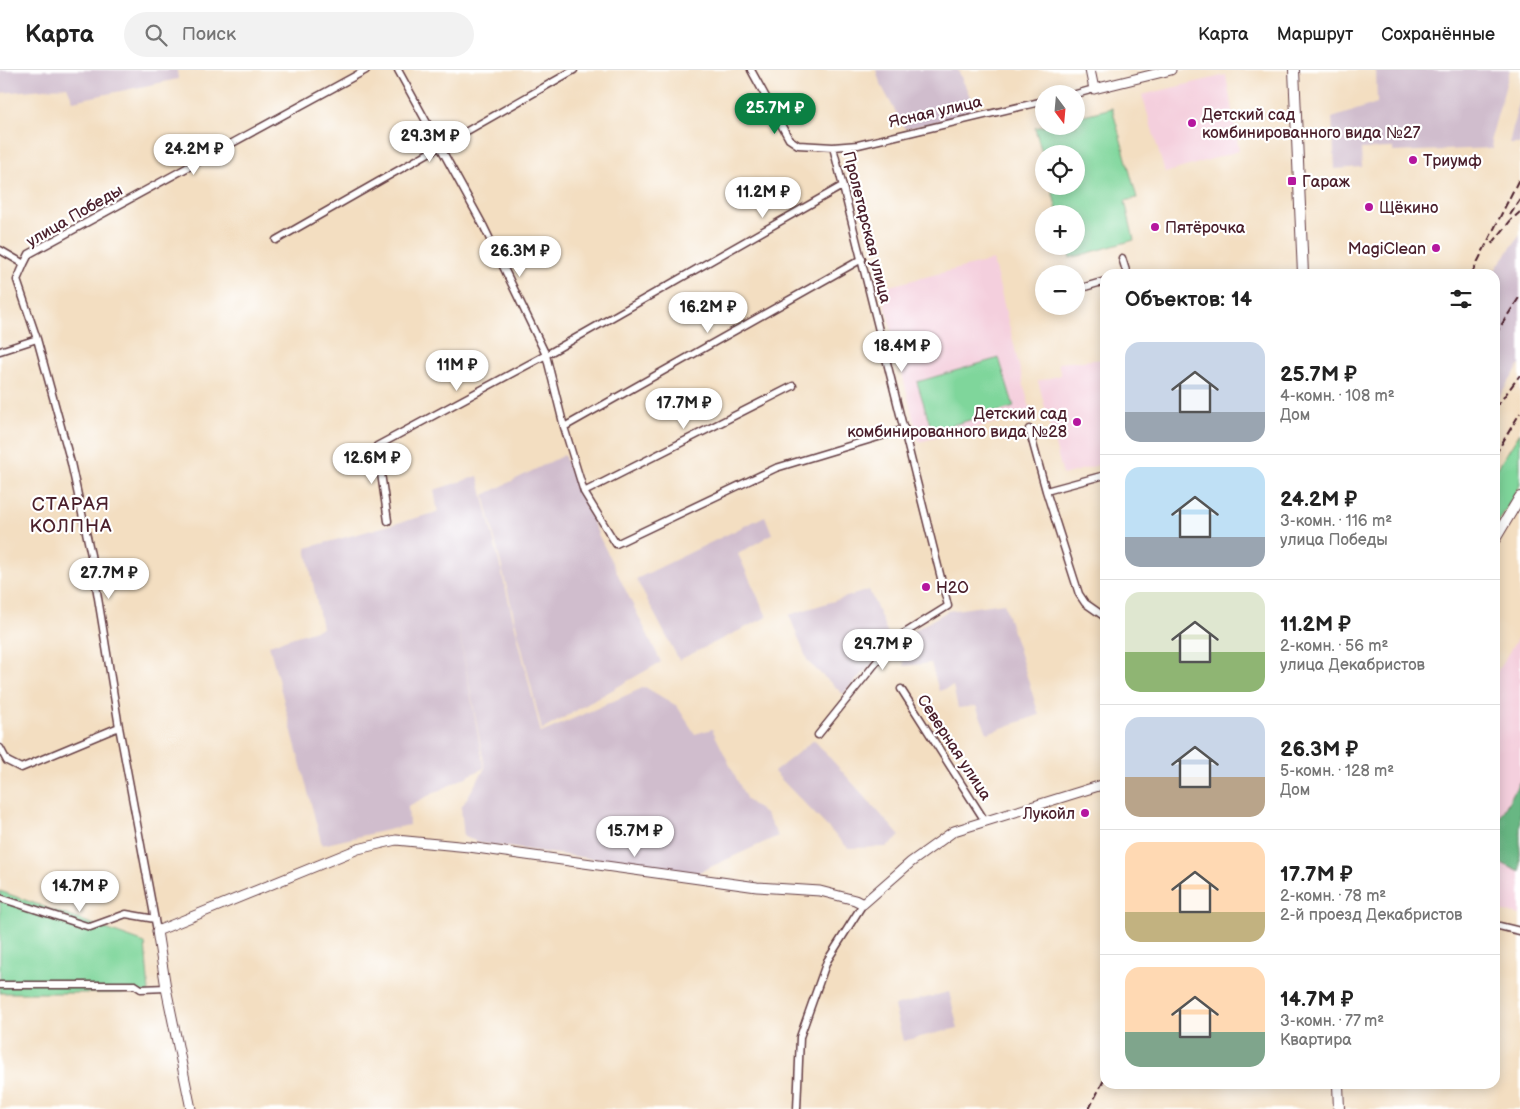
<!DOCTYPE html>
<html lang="ru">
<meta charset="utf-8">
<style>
body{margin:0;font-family:"Balsamiq Sans",sans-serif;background:#f2f2f2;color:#222;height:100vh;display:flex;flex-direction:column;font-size:19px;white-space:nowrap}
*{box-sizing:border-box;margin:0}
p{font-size:16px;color:#767676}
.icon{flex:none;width:28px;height:28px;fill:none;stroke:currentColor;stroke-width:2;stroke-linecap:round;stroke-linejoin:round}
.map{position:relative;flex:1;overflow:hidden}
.sheet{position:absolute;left:1100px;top:199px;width:400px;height:820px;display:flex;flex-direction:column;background:#fff;border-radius:15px;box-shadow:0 2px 12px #0003}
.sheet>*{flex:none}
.needle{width:32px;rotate:164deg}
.controls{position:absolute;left:1035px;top:15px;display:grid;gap:10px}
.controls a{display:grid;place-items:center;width:50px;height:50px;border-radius:50%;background:#fff;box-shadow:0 2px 12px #0003;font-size:25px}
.price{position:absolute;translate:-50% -42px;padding:0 11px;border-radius:18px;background:#fff;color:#222;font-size:16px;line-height:32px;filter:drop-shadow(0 1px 2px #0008)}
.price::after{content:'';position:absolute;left:50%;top:30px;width:15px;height:11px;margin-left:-8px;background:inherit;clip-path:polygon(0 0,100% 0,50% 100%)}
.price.on{background:#0b8043;color:#fff}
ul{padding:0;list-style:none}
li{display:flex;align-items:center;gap:15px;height:125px;padding:0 25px}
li+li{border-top:1px solid #e0e0e0}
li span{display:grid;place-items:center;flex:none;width:140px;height:100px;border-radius:15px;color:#555}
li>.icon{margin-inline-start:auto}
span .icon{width:60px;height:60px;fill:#fffc;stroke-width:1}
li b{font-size:21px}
h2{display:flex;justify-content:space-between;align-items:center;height:60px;padding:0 25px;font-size:21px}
header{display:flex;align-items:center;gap:30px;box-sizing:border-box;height:70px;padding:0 25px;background:#fff;border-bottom:1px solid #e0e0e0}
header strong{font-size:24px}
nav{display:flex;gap:28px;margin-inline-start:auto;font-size:18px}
.search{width:350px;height:45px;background:#f2f2f2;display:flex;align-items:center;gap:12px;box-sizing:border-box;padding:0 18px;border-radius:28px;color:#767676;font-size:19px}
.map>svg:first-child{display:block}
</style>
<header>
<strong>Карта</strong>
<div class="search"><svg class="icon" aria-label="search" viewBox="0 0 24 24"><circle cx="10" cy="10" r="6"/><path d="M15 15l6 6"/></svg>Поиск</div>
<nav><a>Карта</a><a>Маршрут</a><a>Сохранённые</a></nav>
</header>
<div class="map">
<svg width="1520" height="1039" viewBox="0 0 1520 1039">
<rect width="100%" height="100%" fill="#fff"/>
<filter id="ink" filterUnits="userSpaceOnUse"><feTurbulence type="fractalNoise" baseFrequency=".02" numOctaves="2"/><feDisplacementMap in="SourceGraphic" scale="10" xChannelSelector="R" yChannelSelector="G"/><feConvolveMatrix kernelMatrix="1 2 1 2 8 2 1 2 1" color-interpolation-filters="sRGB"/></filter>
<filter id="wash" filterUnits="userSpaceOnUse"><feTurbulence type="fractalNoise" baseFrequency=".0096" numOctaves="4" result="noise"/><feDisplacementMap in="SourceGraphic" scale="20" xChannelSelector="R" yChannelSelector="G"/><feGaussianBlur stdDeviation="1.12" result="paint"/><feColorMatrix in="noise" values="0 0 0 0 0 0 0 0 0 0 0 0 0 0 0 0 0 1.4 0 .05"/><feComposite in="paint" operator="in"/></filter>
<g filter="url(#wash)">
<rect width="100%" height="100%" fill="#f3dec1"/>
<!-- built -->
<path fill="#f4cfdd" d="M1226 5 1239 81 1165 103 1142 25Z
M993 190 1031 344 919 372 881 218Z
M1105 289V393L1063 405 1038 311 1061 305 1058 293Z
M1520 564V845L1495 840V605Z"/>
<!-- industrial -->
<path fill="#d0bdcd" d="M0 0H177L178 9 73 31 67 17 0 23Z
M876 0H958L977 42 905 59 880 13Z
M1376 0H1510L1491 68 1493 78 1393 82V78L1361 79 1362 97 1335 99 1332 48 1377 33Z
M1520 28V74H1509Z
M1520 165V295L1495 333V204H1492Z
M564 385 599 466 661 592 542 660 484 425Z
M478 406 541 663 645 617 677 636 695 664 712 659 747 730 766 745 778 766 697 803 485 774 464 767 461 738 485 698 455 539 484 698 408 736 409 755 322 775 269 575 322 558 306 478 438 442 434 420Z
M765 446 772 464 738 484 767 547 679 590 636 509Z
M869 520 892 573 843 624 808 592 789 545Z
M1004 533 1039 645 987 663 976 636 958 638 953 616 939 621 931 593 904 596 901 568 948 541Z
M814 670 900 766 886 777 848 778 774 702Z
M949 922 958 958 903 971 894 936Z"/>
<!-- green -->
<path fill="#7fd69b" stroke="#647a63" d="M1112 38 1137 128 1125 131 1134 170 1070 188 1067 176H1076V144H1058L1051 116H1076V84H1044V90L1035 58 1044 56H1076V47Z
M999 288 1014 337 932 361 917 312Z
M1520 363V415L1495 458V402Z
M0 821 145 873 149 923H0Z"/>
<!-- forest -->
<path fill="#67b783" stroke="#586b57" d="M1520 711V802L1495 790V756Z"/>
</g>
<g filter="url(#ink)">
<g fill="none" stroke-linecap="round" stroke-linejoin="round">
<defs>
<path id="street" d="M398 0 484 157 546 285 564 357 584 422 616 474 776 398 905 359
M751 0 789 69 798 75 833 77 858 75 1044 31
M1076 24 1094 19
M276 170 574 0
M0 180 24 194
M1122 188 1127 204
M1078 219 1105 211
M0 281 37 269
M564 357 862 189
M1029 359 1046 421
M1105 405 1046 421 1079 524 1085 533 1105 547
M584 422 793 316
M388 451 377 376 546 285 842 116
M901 619 985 751
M818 665 895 569 948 536 833 77
M0 678 7 691 21 698 119 657
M0 828 90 857 126 844 155 849
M1495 855 1520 861
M157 861 119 657 91 485 71 393 37 269 17 210 24 194 29 184 366 0
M0 915H135L141 919 166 918
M797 1039 800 967 827 891 863 834"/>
<path id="secondary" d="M1090 0 1094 19 1171 0
M191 1039 166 918 157 861 358 779 396 770 469 777 757 817 820 821 855 830 863 834 911 792 954 761 1105 714"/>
<path id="primary" d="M1294 0 1303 204
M1495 469 1520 427
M1338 1014 1339 1039"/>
</defs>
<!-- street casing -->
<use href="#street" stroke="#633c42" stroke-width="9"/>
<!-- secondary casing -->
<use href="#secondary" stroke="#633c42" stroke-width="11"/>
<!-- primary casing -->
<use href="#primary" stroke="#633c42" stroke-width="12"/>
<!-- street -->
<use href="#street" stroke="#fff" stroke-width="6"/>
<!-- secondary -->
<use href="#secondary" stroke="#fff" stroke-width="9"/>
<!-- primary -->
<use href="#primary" stroke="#fff" stroke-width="10"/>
<!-- rail -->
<path stroke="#4a1f2b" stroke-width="2" stroke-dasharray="8 4" stroke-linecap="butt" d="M1510 145 1520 130
M1492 174 1511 150 1520 142
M1472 203 1520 107
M1495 265 1520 226
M1495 337 1500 332 1520 305
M1495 385 1520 343
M1089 1039 1105 1008"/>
</g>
</g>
<!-- markers -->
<g fill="#b5179e" stroke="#fff" stroke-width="2">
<circle cx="1192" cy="53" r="5"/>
<circle cx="1413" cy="90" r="5"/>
<rect x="1287" y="106" width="10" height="10" rx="2.5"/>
<circle cx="1369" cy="137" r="5"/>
<circle cx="1155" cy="157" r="5"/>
<circle cx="1436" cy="178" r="5"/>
<circle cx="1077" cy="352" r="5"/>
<circle cx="926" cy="517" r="5"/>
<circle cx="1085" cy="743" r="5"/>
</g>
<g text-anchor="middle" stroke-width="4.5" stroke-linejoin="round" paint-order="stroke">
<!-- street labels -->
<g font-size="16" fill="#4a1f2b" stroke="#fff">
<text transform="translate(935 41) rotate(-13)" y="6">Ясная улица</text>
<text transform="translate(74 145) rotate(-30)" y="6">улица Победы</text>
<text transform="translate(868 157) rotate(76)" y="6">Пролетарская улица</text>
<text transform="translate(955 677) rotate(57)" y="6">Северная улица</text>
</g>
<!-- poi labels -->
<g font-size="16" fill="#4a1f2b" stroke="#fff" text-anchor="start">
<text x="1202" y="50">Детский сад<tspan x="1202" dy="18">комбинированного вида №27</tspan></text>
<text x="1423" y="96">Триумф</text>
<text x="1302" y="117">Гараж</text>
<text x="1379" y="143">Щёкино</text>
<text x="1165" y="163">Пятёрочка</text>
<text x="1426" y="184" text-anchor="end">MagiClean</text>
<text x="1067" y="349" text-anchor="end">Детский сад<tspan x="1067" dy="18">комбинированного вида №28</tspan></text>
<text x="936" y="523">Н2О</text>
<text x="1075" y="749" text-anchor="end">Лукойл</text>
</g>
<!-- quarter labels -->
<g font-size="19" letter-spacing="1" fill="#4a1f2b" stroke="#fff">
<text x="71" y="440">СТАРАЯ<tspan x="71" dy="22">КОЛПНА</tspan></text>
</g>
</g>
</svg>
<div class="controls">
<a><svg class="needle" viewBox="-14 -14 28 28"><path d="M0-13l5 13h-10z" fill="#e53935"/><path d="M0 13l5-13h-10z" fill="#767676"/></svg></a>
<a><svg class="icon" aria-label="locate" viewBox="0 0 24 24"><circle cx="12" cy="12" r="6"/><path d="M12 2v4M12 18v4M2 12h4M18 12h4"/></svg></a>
<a>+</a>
<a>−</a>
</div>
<b class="price on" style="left:775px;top:65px">25.7M ₽</b>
<b class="price" style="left:430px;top:93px">29.3M ₽</b>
<b class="price" style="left:194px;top:106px">24.2M ₽</b>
<b class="price" style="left:763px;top:149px">11.2M ₽</b>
<b class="price" style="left:520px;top:208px">26.3M ₽</b>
<b class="price" style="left:708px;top:264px">16.2M ₽</b>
<b class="price" style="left:902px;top:303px">18.4M ₽</b>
<b class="price" style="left:457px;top:322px">11M ₽</b>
<b class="price" style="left:684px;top:360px">17.7M ₽</b>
<b class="price" style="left:372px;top:415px">12.6M ₽</b>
<b class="price" style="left:109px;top:530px">27.7M ₽</b>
<b class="price" style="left:883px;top:601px">29.7M ₽</b>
<b class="price" style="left:635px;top:788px">15.7M ₽</b>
<b class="price" style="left:80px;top:843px">14.7M ₽</b>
<section class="sheet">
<h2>Объектов: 14<svg class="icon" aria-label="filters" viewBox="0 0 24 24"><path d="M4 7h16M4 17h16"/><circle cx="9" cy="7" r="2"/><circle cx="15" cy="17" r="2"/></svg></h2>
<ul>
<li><span style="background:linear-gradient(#c9d6e8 70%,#9aa5b1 0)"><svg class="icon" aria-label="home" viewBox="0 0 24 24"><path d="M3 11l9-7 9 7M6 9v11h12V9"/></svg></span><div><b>25.7M ₽</b><p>4-комн. · 108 m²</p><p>Дом</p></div></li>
<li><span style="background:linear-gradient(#bfe0f5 70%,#9aa5b1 0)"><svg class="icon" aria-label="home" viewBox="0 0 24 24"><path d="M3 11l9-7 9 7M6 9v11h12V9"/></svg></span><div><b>24.2M ₽</b><p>3-комн. · 116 m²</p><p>улица Победы</p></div></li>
<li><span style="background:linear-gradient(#dfe7d0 60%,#8fb573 0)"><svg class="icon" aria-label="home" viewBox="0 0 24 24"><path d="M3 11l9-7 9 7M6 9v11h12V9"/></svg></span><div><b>11.2M ₽</b><p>2-комн. · 56 m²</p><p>улица Декабристов</p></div></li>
<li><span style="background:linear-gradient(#c9d6e8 60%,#b9a48a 0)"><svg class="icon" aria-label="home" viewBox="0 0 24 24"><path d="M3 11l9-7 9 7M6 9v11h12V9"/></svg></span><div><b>26.3M ₽</b><p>5-комн. · 128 m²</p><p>Дом</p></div></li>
<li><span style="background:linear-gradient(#ffd9b3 70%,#c2b280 0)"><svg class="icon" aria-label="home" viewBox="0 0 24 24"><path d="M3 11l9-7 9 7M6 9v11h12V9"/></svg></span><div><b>17.7M ₽</b><p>2-комн. · 78 m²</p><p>2-й проезд Декабристов</p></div></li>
<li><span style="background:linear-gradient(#ffd9b3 65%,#7fa58c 0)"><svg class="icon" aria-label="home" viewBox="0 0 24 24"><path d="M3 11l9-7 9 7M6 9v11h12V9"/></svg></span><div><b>14.7M ₽</b><p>3-комн. · 77 m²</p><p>Квартира</p></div></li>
</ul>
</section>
</div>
